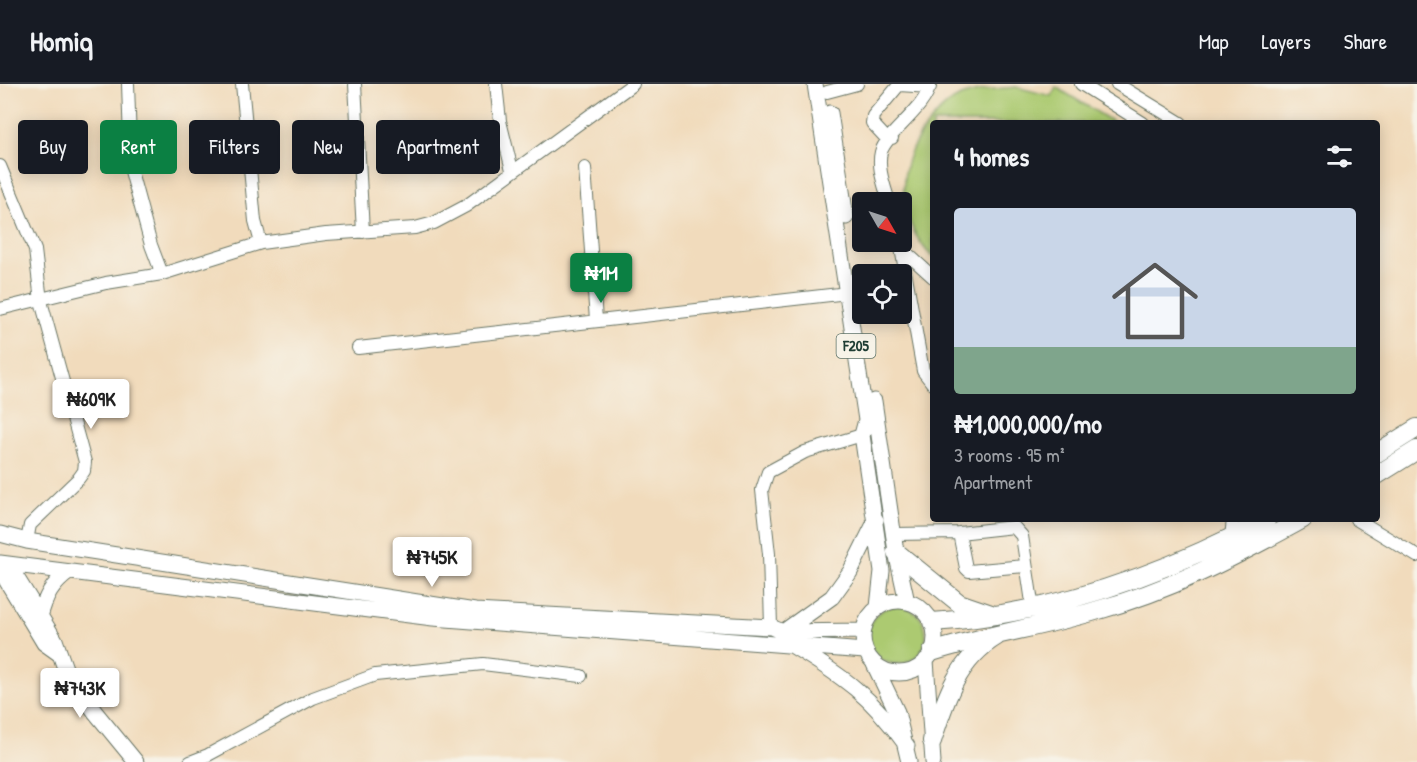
<!DOCTYPE html>
<meta charset="utf-8">
<style>
body{margin:0;font-family:"Patrick Hand",sans-serif;background:#242831;color:#f1f3f6;height:100vh;display:flex;flex-direction:column;font-size:22px;white-space:nowrap}
*{box-sizing:border-box;margin:0}
p{font-size:20px;color:#9ea1a6}
.icon{flex:none;width:33px;height:33px;fill:none;stroke:currentColor;stroke-width:2;stroke-linecap:round;stroke-linejoin:round}
.map{position:relative;flex:1;overflow:hidden}
.side{position:absolute;left:930px;top:36px;width:450px;height:402px;display:flex;flex-direction:column;background:#171b24;border-radius:6px;box-shadow:0 3px 15px #0003}
.side>*{flex:none}
.banner{position:absolute;left:18px;top:36px;width:570px;height:54px;display:flex;gap:12px}
.needle{width:39px;rotate:129deg}
.tools{position:absolute;left:852px;top:108px;display:grid;gap:12px}
.tools a{display:grid;place-items:center;width:60px;height:60px;border-radius:6px;background:#171b24;box-shadow:0 3px 15px #0003;font-size:30px}
.price{position:absolute;translate:-50% -51px;padding:0 14px;border-radius:6px;background:#fff;color:#222;font-size:20px;line-height:39px;filter:drop-shadow(0 2px 3px #0008)}
.price::after{content:'';position:absolute;left:50%;top:36px;width:18px;height:14px;margin-left:-9px;background:inherit;clip-path:polygon(0 0,100% 0,50% 100%)}
.price.active{background:#0b8043;color:#fff}
ul{padding:0;list-style:none}
li{display:grid;align-content:center;gap:12px;height:318px;padding:0 24px}
li+li{border-top:2px solid #363941}
li span{display:grid;place-items:center;height:186px;border-radius:6px;color:#555}
li>.icon{margin-inline-start:auto}
span .icon{width:108px;height:108px;fill:#fffc;stroke-width:1}
li b{font-size:26px}
h2{display:flex;justify-content:space-between;align-items:center;height:72px;padding:0 24px;font-size:26px}
.tag{padding:0 21px;border-radius:6px;background:#171b24;box-shadow:0 3px 15px #0003;font-size:21px;line-height:54px}
.tag.active{background:#0b8043;color:#fff}
header{display:flex;align-items:center;gap:36px;box-sizing:border-box;height:84px;padding:0 30px;background:#171b24;border-bottom:2px solid #363941}
header strong{font-size:28px}
nav{display:flex;gap:33px;margin-inline-start:auto;font-size:21px}
.map>svg:first-child{display:block}
</style>
<header>
<strong>Homiq</strong>
<nav><a>Map</a><a>Layers</a><a>Share</a></nav>
</header>
<div class="map">
<svg width="1417" height="678" viewBox="0 0 1417 678">
<rect width="100%" height="100%" fill="#f7f3e8"/>
<filter id="ink" filterUnits="userSpaceOnUse"><feTurbulence type="fractalNoise" baseFrequency=".0167" numOctaves="2"/><feDisplacementMap in="SourceGraphic" scale="12" xChannelSelector="R" yChannelSelector="G"/><feConvolveMatrix kernelMatrix="1 2 1 2 8 2 1 2 1" color-interpolation-filters="sRGB"/></filter>
<filter id="wash" filterUnits="userSpaceOnUse"><feTurbulence type="fractalNoise" baseFrequency=".008" numOctaves="4" result="noise"/><feDisplacementMap in="SourceGraphic" scale="24" xChannelSelector="R" yChannelSelector="G"/><feGaussianBlur stdDeviation="1.35" result="paint"/><feColorMatrix in="noise" values="0 0 0 0 0 0 0 0 0 0 0 0 0 0 0 0 0 1.4 0 .05"/><feComposite in="paint" operator="in"/></filter>
<g filter="url(#wash)">
<rect width="100%" height="100%" fill="#f1dbbc"/>
<!-- green -->
<path fill="#acca71" stroke="#668452" stroke-width="1.5" d="M1016 3 1051 12 1056 3 1115 39H933V174C897 136 893 83 927 42 935 32 946 19 957 14 976 5 997 5 1016 3Z
M868 551a29 29 0 1 1 58 0a29 29 0 1 1-58 0Z"/>
</g>
<g filter="url(#ink)">
<g fill="none" stroke-linecap="round" stroke-linejoin="round">
<defs>
<path id="minor" d="M128 0 131 87 151 161 162 190
M242 0 255 137 261 159
M355 0 363 148
M496 0 500 37 512 86
M1081 0 1143 39
M1117 0 1181 39
M827 8 857 0
M892 54H886L872 39 873 32 899 1 930 3
M0 82 35 166 41 217 85 378 84 387 79 394 30 441 27 457
M585 84 596 236
M889 118C885 103 877 84 881 68 886 49 926 25 930 0
M901 164 923 287 933 300
M901 164 933 193
M0 225 106 199 162 190 261 159 326 150 415 144 434 139 466 122 633 0
M358 264 848 209
M1356 435 1417 472
M959 449 966 484 969 487 1025 482
M895 450 959 449 1014 443 1022 452 1033 525
M1231 454 1233 435
M771 543 769 470 762 406 768 388 805 368 862 351
M190 678 208 671 313 614 375 591 483 580 581 592"/>
<path id="major" d="M815 0 866 336 862 351 882 487 878 523
M830 29 846 133
M874 317 896 468 907 518
M0 450 27 457 475 527 771 543 783 548 863 547
M0 479 433 534 865 567
M8 480 55 556 66 587 95 628 136 678
M0 486 44 559 58 569
M863 553a36 36 0 1 1 72 0a36 36 0 1 1-72 0Z
M40 533C45 513 52 500 69 488
M783 548 832 513 850 488 876 436
M793 562C844 593 871 612 907 662
M926 576 933 678
M874 580 897 628 909 678"/>
<path id="highway" d="M1377 369 1417 344
M1377 391 1417 366
M896 468 959 519 994 531
M932 538C1050 531 1163 491 1267 435
M932 568C986 551 1041 543 1095 527 1171 506 1234 473 1303 435
M932 657C945 616 957 576 997 552"/>
</defs>
<!-- minor casing -->
<use href="#minor" stroke="#687464" stroke-width="14"/>
<!-- major casing -->
<use href="#major" stroke="#687464" stroke-width="17"/>
<!-- highway casing -->
<use href="#highway" stroke="#687464" stroke-width="20"/>
<!-- minor -->
<use href="#minor" stroke="#fff" stroke-width="12"/>
<!-- major -->
<use href="#major" stroke="#fff" stroke-width="15"/>
<!-- highway -->
<use href="#highway" stroke="#fff" stroke-width="18"/>
</g>
</g>
<g text-anchor="middle" stroke-width="4.5" stroke-linejoin="round" paint-order="stroke">
<!-- shield labels -->
<rect fill="#f7f3e8" stroke="#60746a" stroke-width="1.5" x="836.5" y="250" width="39" height="24" rx="4.5"/>
<g font-size="15" font-weight="bold" fill="#1f3d34">
<text x="856" y="267">F205</text>
</g>
</g>
</svg>
<div class="tools">
<a><svg class="needle" viewBox="-14 -14 28 28"><path d="M0-13l5 13h-10z" fill="#e53935"/><path d="M0 13l5-13h-10z" fill="#9ea1a6"/></svg></a>
<a><svg class="icon" aria-label="locate" viewBox="0 0 24 24"><circle cx="12" cy="12" r="6"/><path d="M12 2v4M12 18v4M2 12h4M18 12h4"/></svg></a>
</div>
<b class="price active" style="left:601px;top:220px">₦1M</b>
<b class="price" style="left:91px;top:346px">₦609K</b>
<b class="price" style="left:432px;top:504px">₦745K</b>
<b class="price" style="left:80px;top:635px">₦743K</b>
<div class="banner">
<a class="tag">Buy</a>
<a class="tag active">Rent</a>
<a class="tag">Filters</a>
<a class="tag">New</a>
<a class="tag">Apartment</a>
</div>
<section class="side">
<h2>4 homes<svg class="icon" aria-label="filters" viewBox="0 0 24 24"><path d="M4 7h16M4 17h16"/><circle cx="9" cy="7" r="2"/><circle cx="15" cy="17" r="2"/></svg></h2>
<ul>
<li><span style="background:linear-gradient(#c9d6e8 75%,#7fa58c 0)"><svg class="icon" aria-label="home" viewBox="0 0 24 24"><path d="M3 11l9-7 9 7M6 9v11h12V9"/></svg></span><div><b>₦1,000,000/mo</b><p>3 rooms · 95 m²</p><p>Apartment</p></div></li>
</ul>
</section>
</div>
